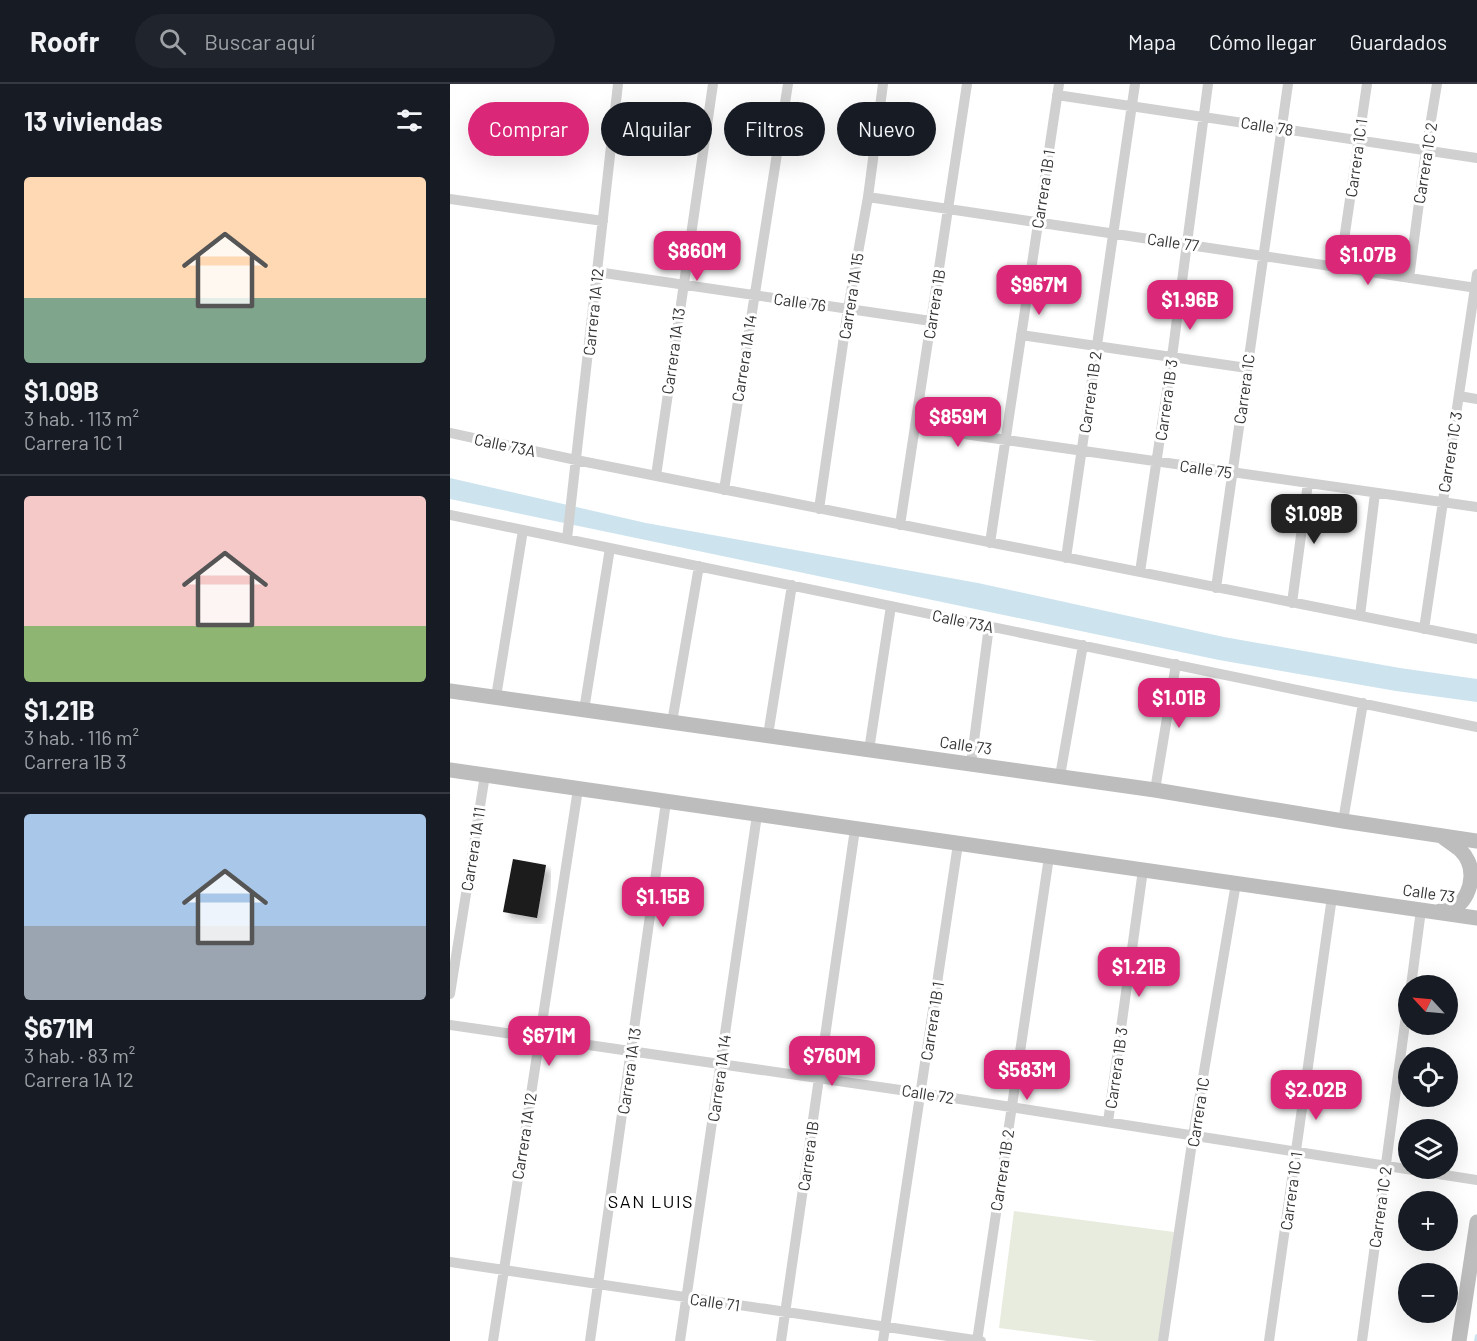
<!DOCTYPE html>
<html lang="es">
<meta charset="utf-8">
<style>
body{margin:0;font-family:Barlow,sans-serif;background:#20242c;color:#f1f3f6;height:100vh;display:flex;flex-direction:column;font-size:22px;white-space:nowrap}
*{box-sizing:border-box;margin:0}
p{font-size:20px;color:#9ea1a6}
.icon{flex:none;width:33px;height:33px;fill:none;stroke:currentColor;stroke-width:2;stroke-linecap:round;stroke-linejoin:round}
.map{position:relative;flex:1;overflow:hidden}
.panel{display:flex;flex-direction:column;background:#171b24;width:450px}
.panel>*{flex:none}
.top-card{position:absolute;left:18px;top:18px;width:570px;height:54px;display:flex;gap:12px}
.needle{width:39px;rotate:296deg}
.buttons{position:absolute;left:948px;top:891px;display:grid;gap:12px}
.buttons a{display:grid;place-items:center;width:60px;height:60px;border-radius:50%;background:#171b24;box-shadow:0 6px 24px #0002;font-size:30px}
.price{position:absolute;translate:-50% -51px;padding:0 14px;border-radius:12px;background:#db2777;color:#fff;font-size:20px;line-height:39px;filter:drop-shadow(0 2px 3px #0008)}
.price::after{content:'';position:absolute;left:50%;top:36px;width:18px;height:14px;margin-left:-9px;background:inherit;clip-path:polygon(0 0,100% 0,50% 100%)}
.price.current{background:#222;color:#fff}
ul{padding:0;list-style:none}
li{display:grid;align-content:center;gap:12px;height:318px;padding:0 24px}
li+li{border-top:2px solid #363941}
li span{display:grid;place-items:center;height:186px;border-radius:6px;color:#555}
li>.icon{margin-inline-start:auto}
span .icon{width:108px;height:108px;fill:#fffc;stroke-width:1}
li b{font-size:26px}
h2{display:flex;justify-content:space-between;align-items:center;height:72px;padding:0 24px;font-size:26px}
.tag{padding:0 21px;border-radius:27px;background:#171b24;box-shadow:0 6px 24px #0002;font-size:21px;line-height:54px}
.tag.current{background:#db2777;color:#fff}
header{display:flex;align-items:center;gap:36px;box-sizing:border-box;height:84px;padding:0 30px;background:#171b24;border-bottom:2px solid #363941}
header strong{font-size:28px}
nav{display:flex;gap:33px;margin-inline-start:auto;font-size:21px}
.search{width:420px;height:54px;background:#20242c;display:flex;align-items:center;gap:15px;box-sizing:border-box;padding:0 21px;border-radius:33px;color:#9ea1a6;font-size:22px}
main{display:flex;flex:1;min-height:0}
.map>svg:first-child{display:block}
</style>
<header>
<strong>Roofr</strong>
<div class="search"><svg class="icon" aria-label="search" viewBox="0 0 24 24"><circle cx="10" cy="10" r="6"/><path d="M15 15l6 6"/></svg>Buscar aquí</div>
<nav><a>Mapa</a><a>Cómo llegar</a><a>Guardados</a></nav>
</header>
<main>
<section class="panel">
<h2>13 viviendas<svg class="icon" aria-label="filters" viewBox="0 0 24 24"><path d="M4 7h16M4 17h16"/><circle cx="9" cy="7" r="2"/><circle cx="15" cy="17" r="2"/></svg></h2>
<ul>
<li><span style="background:linear-gradient(#ffd9b3 65%,#7fa58c 0)"><svg class="icon" aria-label="home" viewBox="0 0 24 24"><path d="M3 11l9-7 9 7M6 9v11h12V9"/></svg></span><div><b>$1.09B</b><p>3 hab. · 113 m²</p><p>Carrera 1C 1</p></div></li>
<li><span style="background:linear-gradient(#f6c9c9 70%,#8fb573 0)"><svg class="icon" aria-label="home" viewBox="0 0 24 24"><path d="M3 11l9-7 9 7M6 9v11h12V9"/></svg></span><div><b>$1.21B</b><p>3 hab. · 116 m²</p><p>Carrera 1B 3</p></div></li>
<li><span style="background:linear-gradient(#a9c7e8 60%,#9aa5b1 0)"><svg class="icon" aria-label="home" viewBox="0 0 24 24"><path d="M3 11l9-7 9 7M6 9v11h12V9"/></svg></span><div><b>$671M</b><p>3 hab. · 83 m²</p><p>Carrera 1A 12</p></div></li>
</ul>
</section>
<div class="map">
<svg width="1027" height="1257" viewBox="0 0 1027 1257">
<defs>
<filter id="shadow"><feDropShadow dx="5.5" dy="5.5" stdDeviation="3" flood-color="#0004"/></filter>
</defs>
<rect width="100%" height="100%" fill="#fff"/>
<!-- green -->
<path fill="#e7ecde" d="M564 1127 724 1148 711 1257H647L549 1244Z"/>
<!-- water -->
<path fill="#cde4ef" d="M0 394 196 439 528 499 774 553 950 584 1027 595V618L946 607 769 576 0 415Z"/>
<g fill="none" stroke-linecap="round" stroke-linejoin="round">
<!-- stream -->
<path stroke="#cde4ef" stroke-width="4" d="M1026 1257 1027 1252"/>
</g>
<!-- building -->
<path fill="#1a1a1a" filter="url(#shadow)" d="M63 775 96 781 87 834 53 828Z"/>
<g fill="none" stroke-linecap="round" stroke-linejoin="round">
<!-- street -->
<path stroke="#d0d0d0" stroke-width="10" d="M607 11 1027 74
M418 113 1027 204
M0 115 153 137
M890 183 917 0
M147 188 481 237
M959 194 976 66 987 0
M571 251 797 284
M1009 312 1027 315
M465 343 1027 423
M0 349 126 376 1027 555
M206 392 263 0
M274 406 338 0
M369 425 398 225 418 113 433 0
M0 431 1027 643
M450 441 517 0
M117 455 168 0
M540 459 609 0
M616 474 685 0
M690 488 722 273 758 0
M766 504 838 0
M842 519 858 399
M910 532 925 409
M974 545 1027 190
M46 613 73 446
M134 626 160 464
M222 638 249 482
M318 651 342 501
M419 666 441 522
M521 680 539 542
M610 692 633 561
M705 706 726 580
M893 737 913 619
M961 902 971 826
M0 910 35 691
M0 941 471 1009 1027 1096
M658 1038 693 786
M0 1178 531 1257
M43 1257 128 705
M140 1257 216 718
M230 1257 307 731
M331 1257 405 745
M433 1257 508 760
M527 1257 599 773
M713 1257 743 1052 786 799
M819 1257 882 813
M912 1257 958 917"/>
<!-- secondary -->
<path stroke="#bdbdbd" stroke-width="15" d="M0 607 705 706 893 737 1027 757
M0 686 1027 834
M990 827C1015 829 1027 796 1018 777 1013 765 1004 762 994 754
M1009 1257 1027 1138"/>
</g>
<g text-anchor="middle" stroke-width="6" stroke-linejoin="round" paint-order="stroke">
<!-- street labels -->
<g font-size="16" fill="#333" stroke="#fff">
<text transform="translate(817 42) rotate(9)" y="6">Calle 78</text>
<text transform="translate(906 74) rotate(-82)" y="6">Carrera 1C 1</text>
<text transform="translate(975 79) rotate(-81)" y="6">Carrera 1C 2</text>
<text transform="translate(593 105) rotate(-81)" y="6">Carrera 1B 1</text>
<text transform="translate(723 158) rotate(8)" y="6">Calle 77</text>
<text transform="translate(401 212) rotate(-81)" y="6">Carrera 1A 15</text>
<text transform="translate(350 218) rotate(8)" y="6">Calle 76</text>
<text transform="translate(484 220) rotate(-81)" y="6">Carrera 1B</text>
<text transform="translate(143 228) rotate(-84)" y="6">Carrera 1A 12</text>
<text transform="translate(223 267) rotate(-82)" y="6">Carrera 1A 13</text>
<text transform="translate(294 274) rotate(-81)" y="6">Carrera 1A 14</text>
<text transform="translate(794 305) rotate(-82)" y="6">Carrera 1C</text>
<text transform="translate(640 308) rotate(-82)" y="6">Carrera 1B 2</text>
<text transform="translate(716 316) rotate(-82)" y="6">Carrera 1B 3</text>
<text transform="translate(55 361) rotate(12)" y="6">Calle 73A</text>
<text transform="translate(1000 368) rotate(-81)" y="6">Carrera 1C 3</text>
<text transform="translate(756 385) rotate(8)" y="6">Calle 75</text>
<text transform="translate(513 537) rotate(12)" y="6">Calle 73A</text>
<text transform="translate(516 661) rotate(8)" y="6">Calle 73</text>
<text transform="translate(23 765) rotate(-81)" y="6">Carrera 1A 11</text>
<text transform="translate(979 809) rotate(8)" y="6">Calle 73</text>
<text transform="translate(482 937) rotate(-81)" y="6">Carrera 1B 1</text>
<text transform="translate(666 984) rotate(-82)" y="6">Carrera 1B 3</text>
<text transform="translate(179 987) rotate(-82)" y="6">Carrera 1A 13</text>
<text transform="translate(269 994) rotate(-82)" y="6">Carrera 1A 14</text>
<text transform="translate(478 1010) rotate(9)" y="6">Calle 72</text>
<text transform="translate(748 1028) rotate(-81)" y="6">Carrera 1C</text>
<text transform="translate(74 1052) rotate(-81)" y="6">Carrera 1A 12</text>
<text transform="translate(358 1072) rotate(-82)" y="6">Carrera 1B</text>
<text transform="translate(552 1086) rotate(-81)" y="6">Carrera 1B 2</text>
<text transform="translate(841 1107) rotate(-82)" y="6">Carrera 1C 1</text>
<text transform="translate(930 1123) rotate(-82)" y="6">Carrera 1C 2</text>
<text transform="translate(265 1218) rotate(8)" y="6">Calle 71</text>
</g>
<!-- neighbourhood labels -->
<g font-size="18" letter-spacing="1.5" fill="#000" stroke="#fff">
<text x="201" y="1124">SAN LUIS</text>
</g>
</g>
</svg>
<div class="buttons">
<a><svg class="needle" viewBox="-14 -14 28 28"><path d="M0-13l5 13h-10z" fill="#e53935"/><path d="M0 13l5-13h-10z" fill="#9ea1a6"/></svg></a>
<a><svg class="icon" aria-label="locate" viewBox="0 0 24 24"><circle cx="12" cy="12" r="6"/><path d="M12 2v4M12 18v4M2 12h4M18 12h4"/></svg></a>
<a><svg class="icon" aria-label="layers" viewBox="0 0 24 24"><path d="M12 4l9 5-9 5-9-5zM3 14l9 5 9-5"/></svg></a>
<a>+</a>
<a>−</a>
</div>
<b class="price" style="left:247px;top:198px">$860M</b>
<b class="price" style="left:918px;top:202px">$1.07B</b>
<b class="price" style="left:589px;top:232px">$967M</b>
<b class="price" style="left:740px;top:247px">$1.96B</b>
<b class="price" style="left:508px;top:364px">$859M</b>
<b class="price current" style="left:864px;top:461px">$1.09B</b>
<b class="price" style="left:729px;top:645px">$1.01B</b>
<b class="price" style="left:213px;top:844px">$1.15B</b>
<b class="price" style="left:689px;top:914px">$1.21B</b>
<b class="price" style="left:99px;top:983px">$671M</b>
<b class="price" style="left:382px;top:1003px">$760M</b>
<b class="price" style="left:577px;top:1017px">$583M</b>
<b class="price" style="left:866px;top:1037px">$2.02B</b>
<div class="top-card">
<a class="tag current">Comprar</a>
<a class="tag">Alquilar</a>
<a class="tag">Filtros</a>
<a class="tag">Nuevo</a>
</div>
</div>
</main>
